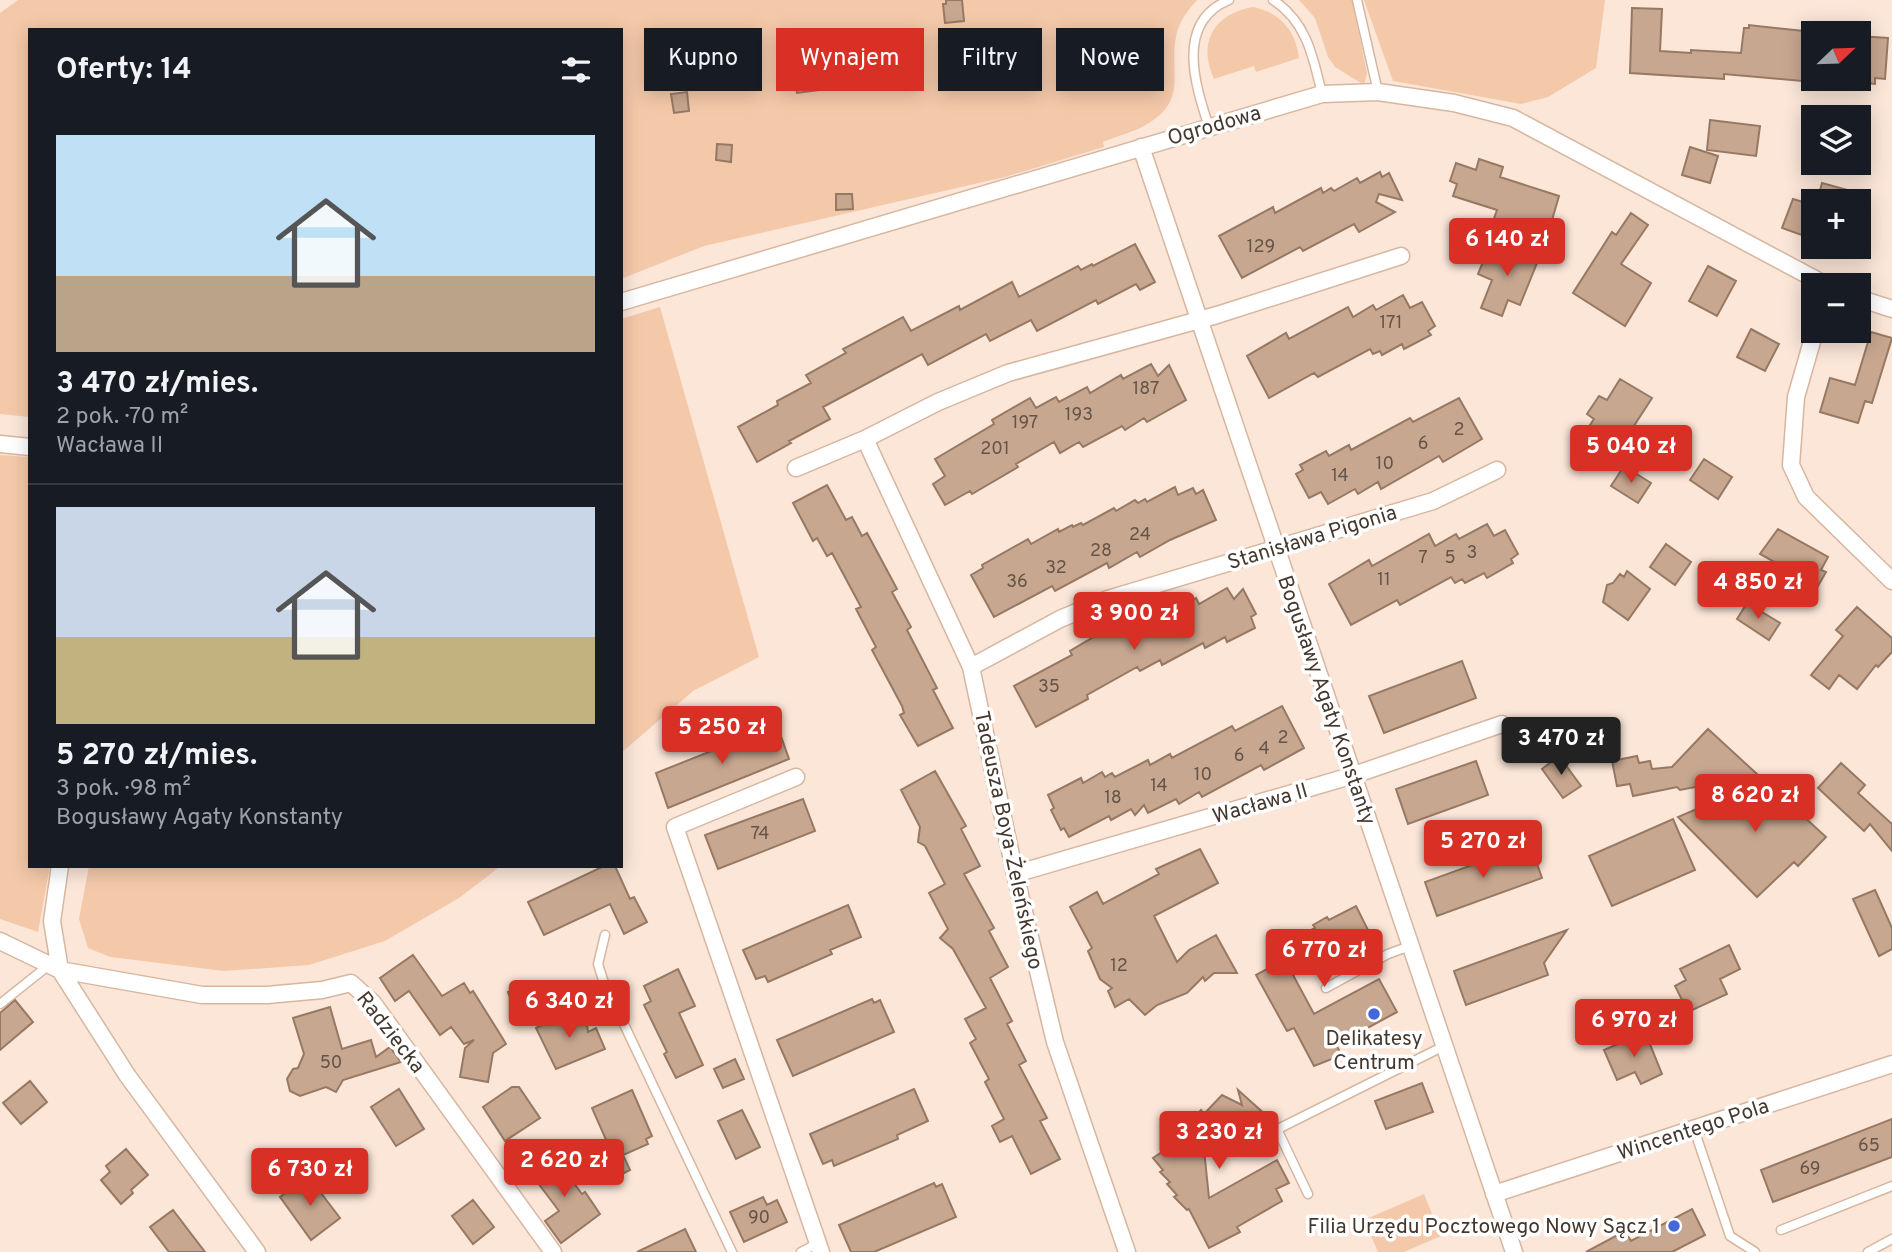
<!DOCTYPE html>
<html lang="pl">
<meta charset="utf-8">
<style>
body{margin:0;font-family:Overpass,sans-serif;background:#242831;color:#f1f3f6;height:100vh;display:flex;flex-direction:column;font-size:26px;white-space:nowrap}
*{box-sizing:border-box;margin:0}
p{font-size:23px;color:#9ea1a6}
.icon{flex:none;width:38px;height:38px;fill:none;stroke:currentColor;stroke-width:2;stroke-linecap:round;stroke-linejoin:round}
.map{position:relative;flex:1;overflow:hidden}
.sheet{position:absolute;left:28px;top:28px;width:595px;height:840px;display:flex;flex-direction:column;background:#171b24;border-radius:0px;box-shadow:0 4px 18px #0003}
.sheet>*{flex:none}
.top-card{position:absolute;left:644px;top:28px;width:665px;height:63px;display:flex;gap:14px}
.needle{width:46px;rotate:67deg}
.controls{position:absolute;left:1801px;top:21px;display:grid;gap:14px}
.controls a{display:grid;place-items:center;width:70px;height:70px;border-radius:0px;background:#171b24;box-shadow:0 4px 18px #0003;font-size:35px}
.price{position:absolute;translate:-50% -60px;padding:0 16px;border-radius:7px;background:#d93025;color:#fff;font-size:23px;line-height:46px;filter:drop-shadow(0 2px 4px #0008)}
.price::after{content:'';position:absolute;left:50%;top:42px;width:21px;height:16px;margin-left:-10px;background:inherit;clip-path:polygon(0 0,100% 0,50% 100%)}
.price.selected{background:#222;color:#fff}
ul{padding:0;list-style:none}
li{display:grid;align-content:center;gap:14px;height:371px;padding:0 28px}
li+li{border-top:2px solid #363941}
li span{display:grid;place-items:center;height:217px;border-radius:0px;color:#555}
li>.icon{margin-inline-start:auto}
span .icon{width:126px;height:126px;fill:#fffc;stroke-width:1}
li b{font-size:30px}
h2{display:flex;justify-content:space-between;align-items:center;height:84px;padding:0 28px;font-size:30px}
.tag{padding:0 24px;border-radius:0px;background:#171b24;box-shadow:0 4px 18px #0003;font-size:24px;line-height:63px}
.tag.selected{background:#d93025;color:#fff}
.map>svg:first-child{display:block}
</style>
<div class="map">
<svg width="1892" height="1252" viewBox="0 0 1892 1252">
<rect width="100%" height="100%" fill="#fbe6d8"/>
<!-- green -->
<path fill="#f4c9aa" d="M18 0H1197C1188 10 1178 23 1176 37 1169 69 1187 98 1152 121 1138 131 1118 136 1103 142L1104 147 1005 177 704 246 621 279V30H30V417L0 414V13Z
M1299 0H1352L1367 73 1364 85 1335 67 1328 57 1315 18Z
M1364 0H1605L1596 68 1548 97 1521 104 1393 81Z
M1253 7C1280 12 1296 31 1299 58L1256 72 1254 66 1214 79C1197 42 1214 14 1253 7Z
M660 307 759 657 693 691 621 753V319Z
M0 455 30 457V866H50L38 932 0 919Z
M89 866H501L459 898 385 941 309 965 224 971 110 957 88 948 79 919Z
M1424 1194 1441 1236 1404 1252H1378L1364 1220Z"/>
<!-- building -->
<path fill="#c7a790" stroke="#977963" stroke-width="2" d="M946 0H962L964 21 945 23 943 4H946Z
M1632 8 1662 9 1660 51 1691 53V50L1741 53 1744 28H1749V25L1813 32V82L1724 74V79L1630 73Z
M1858 36 1888 38 1885 79 1875 78V84L1858 82Z
M1001 54 1002 70 986 71 985 55Z
M843 70 844 87 797 93 794 74Z
M687 92 689 111 674 113 671 94Z
M1710 120 1760 126 1756 156 1707 150Z
M717 144 732 145 731 162 716 160Z
M1690 147 1718 156 1710 183 1682 175Z
M1479 159 1503 167 1500 177 1559 196 1550 227 1523 221 1521 232 1492 224 1497 210 1453 196 1457 184 1450 181 1456 163 1476 170Z
M1380 172 1382 177 1389 173 1402 200 1379 194 1376 202 1395 212 1359 232 1354 224 1303 251 1300 247 1242 278 1219 236 1273 207 1275 213 1321 188 1323 193 1331 188 1334 191 1357 178 1360 183Z
M1822 183 1869 196V201H1817Z
M836 194H852L853 209 836 210Z
M1793 199 1813 205V239L1782 228Z
M1631 213 1648 225 1621 264 1651 283 1625 326 1573 293 1612 232 1616 235Z
M1135 244 1155 282 1140 290 1136 284 1098 304 1096 300 1037 331 1031 320 990 341 986 334 928 365 922 354 823 407 830 419 789 441 791 443 757 462 738 427 778 405 777 401 811 383 806 375 846 353 843 349 903 317 911 331 959 306 960 310 1012 282 1019 297 1078 266 1081 270 1092 264 1093 266Z
M1506 244 1539 258 1520 305 1508 300 1502 316 1481 308 1492 280 1478 274 1485 257 1497 263Z
M1708 266 1736 281 1717 316 1689 301Z
M1403 295 1410 308 1422 302 1435 326 1428 331 1431 335 1404 349 1402 344 1382 355 1380 351 1373 354 1370 349 1318 377 1314 373 1269 398 1247 356 1286 333 1289 339 1348 307 1353 317 1373 305 1376 310Z
M1751 329 1779 344 1765 371 1737 357Z
M1871 332 1892 338 1872 403 1865 401 1858 423 1820 412 1830 378 1855 385Z
M1151 364 1158 376 1169 365 1186 400 1147 422 1144 418 1125 430 1122 426 1083 447 1079 442 1060 453 1054 442 1016 464 1018 467 972 494 970 491 945 505 933 484 945 476 935 459 994 424 992 420 1030 398 1036 408 1056 397 1059 402 1087 387 1090 393 1121 375 1123 379Z
M1620 379 1652 398 1630 432 1640 438 1629 454 1588 428 1594 419 1587 414 1599 396 1607 400Z
M1459 398 1482 439 1443 462 1439 456 1381 489 1378 482 1358 494 1355 489 1328 504 1321 492 1309 498 1296 474 1303 470 1300 465 1326 451 1329 456 1349 445 1351 450 1410 418 1413 422Z
M1704 459 1732 477 1718 499 1690 480Z
M1624 466 1651 483 1638 503 1611 486Z
M827 485 846 520 852 517 862 536 867 533 897 589 892 592 911 627 907 630 937 688 933 690 953 728 918 746 900 715 904 713 902 706 872 650 876 647 856 609 861 607 832 553 827 556 817 538 813 541 793 503Z
M1175 487 1178 495 1193 488 1196 494 1203 490 1216 520 1170 540 1140 557 1137 552 1109 568 1107 563 1055 591 1052 586 994 617 971 575 983 568 982 565 1028 539 1031 544 1058 529 1059 532 1072 525 1073 527 1081 523 1083 525 1114 508 1116 511 1135 500 1138 503 1145 499 1147 502Z
M1487 524 1494 536 1505 530 1518 554 1511 559 1513 563 1487 578 1484 573 1465 583 1462 579 1455 583 1451 577 1400 605 1397 600 1351 625 1329 584 1369 560 1372 566 1429 534 1435 546 1456 534 1459 539Z
M1778 529 1828 557 1821 570 1826 572 1818 586 1760 554Z
M1666 544 1691 562 1675 585 1650 567Z
M1627 571 1650 589 1628 620 1603 602 1607 585 1613 583 1620 574 1624 577Z
M1227 588 1234 599 1243 589 1256 614 1251 617 1255 628 1227 642 1225 637 1205 648 1203 643 1162 665 1160 660 1140 671 1137 667 1087 695 1088 699 1036 727 1014 686 1072 655 1070 651 1109 628 1112 634 1132 621 1135 626 1162 610 1166 617 1196 598 1199 604Z
M1747 603 1780 623 1769 640 1737 619Z
M1857 607 1892 638V652L1878 667 1876 665 1857 689 1839 675 1829 689 1811 675 1843 636 1836 630Z
M1462 661 1476 698 1384 733 1369 696Z
M1282 706 1304 748 1264 770 1261 765 1202 797 1199 792 1179 804 1176 799 1148 813 1144 805 1135 815 1131 809 1111 820 1109 816 1069 837 1064 828 1061 830 1051 810 1054 808 1048 795 1081 778 1083 783 1102 772 1105 777 1112 773 1115 777 1148 760 1150 765 1170 754 1172 758 1232 726 1235 731Z
M777 725 789 759 668 808 656 773Z
M1708 729 1758 775 1680 790 1677 787 1633 796 1630 784 1617 786 1612 761 1637 756 1639 763 1650 761 1652 769 1672 767Z
M1559 756 1581 786 1563 798 1542 769Z
M1476 761 1488 795 1408 824 1396 789Z
M1841 763 1865 785 1858 793 1892 824V851L1870 824 1864 831 1818 788Z
M935 771 966 826 961 829 980 866 964 874 994 928 989 931 1008 967 990 978 1012 1021 1007 1024 1026 1061 1019 1065 1047 1118 1040 1121 1060 1159 1031 1174 1012 1136 1000 1142 992 1126 1004 1119 985 1082 989 1079 970 1043 976 1039 965 1019 986 1008 953 949 940 938 948 929 929 893 945 884 925 846 918 842 920 827 901 790Z
M1764 780 1826 837 1798 866 1794 862 1757 897 1678 817Z
M803 799 815 831 718 869 705 835Z
M1673 819 1695 870 1612 906 1589 856Z
M1530 844 1542 878 1437 916 1425 882Z
M1200 849 1218 883 1154 916 1177 962 1189 950 1216 935 1237 973H1214L1205 981 1203 977 1187 993 1157 1005 1145 1015 1129 999 1115 1007 1108 991 1112 988 1100 979 1088 951 1092 948 1070 907 1097 892 1103 904 1159 874 1156 869Z
M604 866H615L630 899 634 897 647 922 624 934 610 904 544 935 528 902Z
M1875 890 1892 928V949L1879 956 1853 899Z
M848 905 861 937 830 950 832 954 768 982 765 976 756 979 743 950Z
M1356 906 1370 934 1293 975 1314 1014 1379 979 1397 1012 1336 1045 1342 1055 1314 1066 1294 1028 1287 1031 1256 975 1282 961 1276 949 1315 928 1313 925 1327 917 1329 920Z
M1567 930 1544 963 1548 975 1466 1005 1454 971Z
M1729 945 1740 969 1720 979 1727 994 1688 1012 1675 986 1686 980 1680 969Z
M413 955 442 996 464 983 470 993 473 991 500 1034 506 1044 493 1053 488 1082 460 1077 465 1048 474 1040 464 1044 451 1027 440 1035 409 991 395 1001 380 978Z
M678 969 695 1006 679 1013 703 1065 676 1078 664 1054 667 1052 644 1005 651 1001 644 986Z
M528 984 536 1006 516 1014 508 992Z
M872 999 874 1003 880 1000 894 1032 793 1076 777 1040Z
M15 1000 33 1022 0 1050V1013Z
M330 1007 342 1049 371 1040 376 1057 390 1047 401 1062 343 1080 336 1092 326 1087 300 1096 290 1091 287 1079 293 1069 298 1068 304 1054 293 1018Z
M577 1013 582 1024H587L588 1032 596 1028 605 1049 556 1069 536 1028 565 1014 567 1018Z
M1645 1032 1662 1074 1641 1084 1635 1072 1617 1080 1604 1050Z
M735 1059 744 1079 723 1088 714 1069Z
M30 1081 47 1102 21 1124 3 1103Z
M1422 1083 1433 1112 1386 1129 1375 1101Z
M512 1087H519L540 1118 505 1141 483 1107Z
M399 1089 424 1129 396 1146 371 1107Z
M914 1089 928 1121 897 1135 898 1139 834 1166 832 1160 823 1164 810 1134Z
M632 1090 652 1136 646 1139 648 1144 623 1155 630 1170 610 1180 599 1158 611 1151 592 1108Z
M1238 1090 1267 1116 1247 1132 1243 1129 1204 1149 1209 1198 1277 1160 1289 1183 1276 1189 1282 1201 1237 1227 1240 1232 1209 1248 1189 1209 1187 1210 1174 1197 1177 1195 1167 1184 1170 1182 1160 1172 1163 1170 1153 1158 1180 1140 1175 1131 1188 1117 1191 1121 1201 1110 1204 1114 1222 1095 1242 1105Z
M742 1110 760 1147 736 1159 718 1121Z
M1892 1119V1157L1773 1202 1761 1170Z
M126 1149 148 1175 131 1190 133 1193 121 1204 101 1180 110 1172 106 1166Z
M552 1154 582 1194 585 1192 600 1214 561 1243 545 1221 559 1211 529 1171Z
M308 1176 340 1218 311 1240 280 1197Z
M934 1183 936 1187 942 1184 956 1217 874 1252H851L839 1225Z
M763 1197 767 1205 777 1200 787 1222 744 1242 730 1212Z
M473 1200 494 1227 473 1244 452 1216Z
M1692 1209 1705 1235 1672 1252H1586L1625 1231 1631 1241Z
M173 1210 205 1252H169L150 1227Z
M685 1229 696 1252H637Z"/>
<g fill="none" stroke-linecap="round" stroke-linejoin="round">
<defs>
<path id="lane" d="M1273 0C1307 22 1313 57 1322 94
M1357 0 1378 92
M1209 127C1195 85 1175 22 1229 0
M605 935 598 964 603 980 732 1252
M1326 988 1388 954 1410 946
M0 1004 49 965
M1277 1129 1308 1194
M1694 1129 1730 1236 1755 1252
M1244 1146 1444 1046
M1781 1230 1892 1186
M801 1252 818 1243
M1868 1252 1892 1239"/>
<path id="street" d="M1141 147 1514 1252
M1858 298 1892 309
M621 302 1322 94 1378 92 1454 103 1513 118 1826 285
M1815 331 1796 397 1791 465 1806 497 1892 581
M865 439 971 667 1015 874 1055 1042 1127 1252
M0 444 30 447
M796 468 865 439 938 402 1008 373 1217 315 1401 256
M971 667 1060 619 1108 599 1433 501 1497 470
M796 777 675 827 821 1252
M60 866 52 921 60 970 127 1075 257 1252
M1015 874 1354 775 1502 724
M0 941 60 970 202 995H267L322 990 351 983 373 1003 553 1252
M1494 1194 1892 1064"/>
</defs>
<!-- lane casing -->
<use href="#lane" stroke="#d7b69f" stroke-width="11"/>
<!-- street casing -->
<use href="#street" stroke="#d7b69f" stroke-width="19"/>
<!-- lane -->
<use href="#lane" stroke="#fff" stroke-width="8"/>
<!-- street -->
<use href="#street" stroke="#fff" stroke-width="16"/>
</g>
<!-- markers -->
<g fill="#4467d9" stroke="#fff" stroke-width="2.5">
<circle cx="1374" cy="1014" r="7"/>
<circle cx="1674" cy="1226" r="7"/>
</g>
<g text-anchor="middle" stroke-width="7" stroke-linejoin="round" paint-order="stroke">
<!-- number labels -->
<g font-size="18" fill="#665447">
<text x="1261" y="252">129</text>
<text x="1391" y="328">171</text>
<text x="1146" y="394">187</text>
<text x="1079" y="420">193</text>
<text x="1025" y="428">197</text>
<text x="1459" y="435">2</text>
<text x="1423" y="449">6</text>
<text x="995" y="454">201</text>
<text x="1385" y="469">10</text>
<text x="1340" y="481">14</text>
<text x="1140" y="540">24</text>
<text x="1101" y="556">28</text>
<text x="1472" y="558">3</text>
<text x="1423" y="563">7</text>
<text x="1450" y="563">5</text>
<text x="1056" y="573">32</text>
<text x="1384" y="585">11</text>
<text x="1017" y="587">36</text>
<text x="1049" y="692">35</text>
<text x="1283" y="743">2</text>
<text x="1264" y="754">4</text>
<text x="1239" y="761">6</text>
<text x="1203" y="780">10</text>
<text x="1159" y="791">14</text>
<text x="1113" y="803">18</text>
<text x="760" y="839">74</text>
<text x="1119" y="971">12</text>
<text x="331" y="1068">50</text>
<text x="1869" y="1151">65</text>
<text x="1810" y="1174">69</text>
<text x="759" y="1223">90</text>
</g>
<!-- street labels -->
<g font-size="21" fill="#45382f" stroke="#fff">
<text transform="translate(1214 125) rotate(-16)" y="7">Ogrodowa</text>
<text transform="translate(1312 537) rotate(-17)" y="7">Stanisława Pigonia</text>
<text transform="translate(1327 700) rotate(71)" y="7">Bogusławy Agaty Konstanty</text>
<text transform="translate(1260 803) rotate(-16)" y="7">Wacława II</text>
<text transform="translate(1009 840) rotate(78)" y="7">Tadeusza Boya-Żeleńskiego</text>
<text transform="translate(391 1032) rotate(52)" y="7">Radziecka</text>
<text transform="translate(1693 1129) rotate(-18)" y="7">Wincentego Pola</text>
</g>
<!-- poi labels -->
<g font-size="21" fill="#45382f" stroke="#fff">
<text x="1374" y="1045">Delikatesy<tspan x="1374" dy="24">Centrum</tspan></text>
<text x="1660" y="1233" text-anchor="end">Filia Urzędu Pocztowego Nowy Sącz 1</text>
</g>
</g>
</svg>
<div class="controls">
<a><svg class="needle" viewBox="-14 -14 28 28"><path d="M0-13l5 13h-10z" fill="#e53935"/><path d="M0 13l5-13h-10z" fill="#9ea1a6"/></svg></a>
<a><svg class="icon" aria-label="layers" viewBox="0 0 24 24"><path d="M12 4l9 5-9 5-9-5zM3 14l9 5 9-5"/></svg></a>
<a>+</a>
<a>−</a>
</div>
<b class="price" style="left:1507px;top:278px">6 140 zł</b>
<b class="price" style="left:1631px;top:485px">5 040 zł</b>
<b class="price" style="left:1758px;top:621px">4 850 zł</b>
<b class="price" style="left:1134px;top:652px">3 900 zł</b>
<b class="price" style="left:722px;top:766px">5 250 zł</b>
<b class="price selected" style="left:1561px;top:777px">3 470 zł</b>
<b class="price" style="left:1755px;top:834px">8 620 zł</b>
<b class="price" style="left:1483px;top:880px">5 270 zł</b>
<b class="price" style="left:1324px;top:989px">6 770 zł</b>
<b class="price" style="left:569px;top:1040px">6 340 zł</b>
<b class="price" style="left:1634px;top:1059px">6 970 zł</b>
<b class="price" style="left:1219px;top:1171px">3 230 zł</b>
<b class="price" style="left:564px;top:1199px">2 620 zł</b>
<b class="price" style="left:310px;top:1208px">6 730 zł</b>
<div class="top-card">
<a class="tag">Kupno</a>
<a class="tag selected">Wynajem</a>
<a class="tag">Filtry</a>
<a class="tag">Nowe</a>
</div>
<section class="sheet">
<h2>Oferty: 14<svg class="icon" aria-label="filters" viewBox="0 0 24 24"><path d="M4 7h16M4 17h16"/><circle cx="9" cy="7" r="2"/><circle cx="15" cy="17" r="2"/></svg></h2>
<ul>
<li><span style="background:linear-gradient(#bfe0f5 65%,#b9a48a 0)"><svg class="icon" aria-label="home" viewBox="0 0 24 24"><path d="M3 11l9-7 9 7M6 9v11h12V9"/></svg></span><div><b>3 470 zł/mies.</b><p>2 pok. · 70 m²</p><p>Wacława II</p></div></li>
<li><span style="background:linear-gradient(#c9d6e8 60%,#c2b280 0)"><svg class="icon" aria-label="home" viewBox="0 0 24 24"><path d="M3 11l9-7 9 7M6 9v11h12V9"/></svg></span><div><b>5 270 zł/mies.</b><p>3 pok. · 98 m²</p><p>Bogusławy Agaty Konstanty</p></div></li>
</ul>
</section>
</div>
